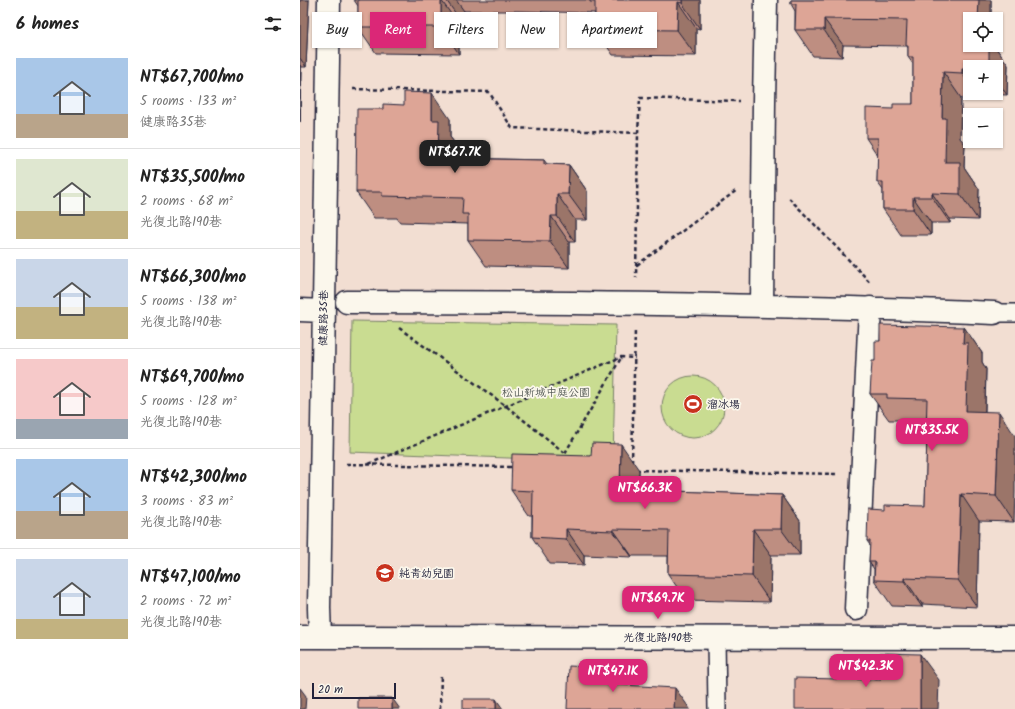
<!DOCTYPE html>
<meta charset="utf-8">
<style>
body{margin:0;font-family:Kalam,"LXGW WenKai TC",sans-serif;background:#f2f2f2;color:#222;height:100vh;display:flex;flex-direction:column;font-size:15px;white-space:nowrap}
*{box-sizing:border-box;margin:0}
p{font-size:13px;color:#767676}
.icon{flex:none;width:22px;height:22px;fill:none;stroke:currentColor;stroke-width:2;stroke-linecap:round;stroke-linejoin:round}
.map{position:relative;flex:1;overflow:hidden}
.panel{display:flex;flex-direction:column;background:#fff;width:300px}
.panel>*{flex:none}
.top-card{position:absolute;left:12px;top:12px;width:380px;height:36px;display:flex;gap:8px}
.fabs{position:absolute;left:663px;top:12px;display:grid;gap:8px}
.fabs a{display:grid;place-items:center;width:40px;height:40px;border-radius:0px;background:#fff;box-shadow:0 1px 3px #0004;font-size:20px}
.scale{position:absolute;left:12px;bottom:10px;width:84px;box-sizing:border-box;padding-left:4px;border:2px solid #22223b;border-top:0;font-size:11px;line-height:14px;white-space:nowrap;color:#22223b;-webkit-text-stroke:3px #fbf7ec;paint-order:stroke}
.price{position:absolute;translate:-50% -34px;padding:0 9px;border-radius:8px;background:#db2777;color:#fff;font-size:13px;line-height:26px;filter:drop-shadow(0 1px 2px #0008)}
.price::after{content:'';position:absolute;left:50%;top:24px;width:12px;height:9px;margin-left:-6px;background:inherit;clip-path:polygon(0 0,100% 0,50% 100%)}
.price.selected{background:#222;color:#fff}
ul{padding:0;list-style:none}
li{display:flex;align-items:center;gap:12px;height:100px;padding:0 16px}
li+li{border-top:1px solid #e0e0e0}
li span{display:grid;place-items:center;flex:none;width:112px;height:80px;border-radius:0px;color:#555}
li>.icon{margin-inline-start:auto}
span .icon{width:48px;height:48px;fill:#fffc;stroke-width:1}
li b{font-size:17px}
h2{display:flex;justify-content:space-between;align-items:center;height:48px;padding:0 16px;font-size:17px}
.tag{padding:0 14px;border-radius:0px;background:#fff;box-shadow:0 1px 3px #0004;font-size:14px;line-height:36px}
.tag.selected{background:#db2777;color:#fff}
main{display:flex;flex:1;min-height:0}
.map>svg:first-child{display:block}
</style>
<main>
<section class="panel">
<h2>6 homes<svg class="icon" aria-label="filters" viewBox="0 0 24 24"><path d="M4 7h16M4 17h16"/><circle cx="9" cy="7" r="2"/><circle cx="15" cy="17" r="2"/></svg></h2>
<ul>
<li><span style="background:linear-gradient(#a9c7e8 70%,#b9a48a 0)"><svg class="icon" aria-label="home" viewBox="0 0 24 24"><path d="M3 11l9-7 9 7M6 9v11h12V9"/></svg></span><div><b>NT$67,700/mo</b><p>5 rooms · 133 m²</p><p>健康路35巷</p></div></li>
<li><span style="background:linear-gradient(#dfe7d0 65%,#c2b280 0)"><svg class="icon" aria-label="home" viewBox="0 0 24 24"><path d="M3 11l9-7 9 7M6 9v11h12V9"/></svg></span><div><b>NT$35,500/mo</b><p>2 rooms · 68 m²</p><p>光復北路190巷</p></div></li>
<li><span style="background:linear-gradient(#c9d6e8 60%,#c2b280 0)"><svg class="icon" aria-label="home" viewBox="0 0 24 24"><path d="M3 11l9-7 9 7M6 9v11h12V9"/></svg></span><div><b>NT$66,300/mo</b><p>5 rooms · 138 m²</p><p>光復北路190巷</p></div></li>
<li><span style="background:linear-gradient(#f6c9c9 75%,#9aa5b1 0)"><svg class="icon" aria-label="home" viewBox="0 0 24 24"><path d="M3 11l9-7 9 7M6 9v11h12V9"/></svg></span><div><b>NT$69,700/mo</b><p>5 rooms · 128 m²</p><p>光復北路190巷</p></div></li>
<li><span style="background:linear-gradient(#a9c7e8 65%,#b9a48a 0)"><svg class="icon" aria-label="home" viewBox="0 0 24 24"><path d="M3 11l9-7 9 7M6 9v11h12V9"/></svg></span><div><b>NT$42,300/mo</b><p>3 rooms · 83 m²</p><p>光復北路190巷</p></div></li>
<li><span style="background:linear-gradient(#c9d6e8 75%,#c2b280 0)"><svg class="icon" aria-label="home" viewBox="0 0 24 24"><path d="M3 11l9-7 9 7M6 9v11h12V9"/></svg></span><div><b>NT$47,100/mo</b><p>2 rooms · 72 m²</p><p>光復北路190巷</p></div></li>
</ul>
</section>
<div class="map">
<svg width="715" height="709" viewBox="0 0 715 709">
<rect width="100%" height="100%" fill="#f2ded2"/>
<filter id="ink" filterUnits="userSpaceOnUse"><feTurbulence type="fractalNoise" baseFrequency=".025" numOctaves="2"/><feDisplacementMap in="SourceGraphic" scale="8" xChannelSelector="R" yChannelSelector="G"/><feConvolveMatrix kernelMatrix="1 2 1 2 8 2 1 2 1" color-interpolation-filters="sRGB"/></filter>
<g filter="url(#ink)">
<!-- park -->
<path fill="#c9dc91" stroke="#767f66" d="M52 321 316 325 313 462 50 452Z
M362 407a31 31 0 1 1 62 0a31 31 0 1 1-62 0Z"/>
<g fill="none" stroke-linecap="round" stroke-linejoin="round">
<defs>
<path id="lane" d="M694 313H715
M416 637 417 709"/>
<path id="street" d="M47 302C263 302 478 304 694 313
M462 306 464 101 466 0
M0 310 23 311
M556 609 570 308
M0 637 715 638
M20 637 19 608 29 0"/>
</defs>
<!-- lane casing -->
<use href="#lane" stroke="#22223b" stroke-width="20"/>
<!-- street casing -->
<use href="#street" stroke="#22223b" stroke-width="25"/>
<!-- path -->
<path stroke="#22223b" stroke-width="2.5" stroke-dasharray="4 3" stroke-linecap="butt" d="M53 89 189 92 212 128 338 133 336 278
M338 133 340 98 439 101
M489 198 570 282
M337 265 437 190
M99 328 206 406 265 453
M265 453 321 358
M332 462 335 329
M46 464 213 467
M69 464 321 357 335 358
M336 470 537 474
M140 709 141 674"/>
<!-- lane -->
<use href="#lane" stroke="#fbf7ec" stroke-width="17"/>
<!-- street -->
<use href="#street" stroke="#fbf7ec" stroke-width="22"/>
</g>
<!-- wall -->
<path fill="#be8e81" stroke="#22223b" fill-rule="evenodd" d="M0 0H9L6 67H1L0 122Z
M54 0H400V29L396 28V56L313 55 295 29V13L218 11H164V25H159V54L76 53 58 27V6Z
M491 0H691V13L696 45V20L697 21 696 48 708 65 707 95 680 94V99L661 98 660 138 665 144 664 167 679 189 678 220 650 219V223H631V235H601L583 209V190L577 182 578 156 566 138 593 109 613 104V64L608 57V48L607 46 543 45 542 57 513 56 495 30V11L491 4ZM670 67H696V93H670Z
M150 119V137L157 146V158L244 160 247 164 269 165 287 191V220H275V242H269V268L186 266 168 240V224L100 222 97 218H74L56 192Z
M664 327 682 353V362L686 369 685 412 714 522 679 521 677 607 622 604V607L592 606 574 580V569L569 562 570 545 567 541 585 510 625 506 627 436 626 434V425L605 424 602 420H589L570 394 575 361 580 341Z
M339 470V490L482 495 500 521V555H471L470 602 386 600 368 574V556H332V557L284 555V565L250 564 232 537V516H229L211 490Z"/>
<!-- shaded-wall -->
<path fill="#9b7469" stroke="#22223b" d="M0 0H9L6 67 0 58Z
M141 0 159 25V54L141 27Z
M146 0H156L164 11V25Z
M382 0H400V29L382 3Z
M676 0H691V13L695 19H678Z
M378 2 396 28V56L377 30Z
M524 19 543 45 542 57 524 30Z
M696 20 697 21 696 48 708 65 707 95 696 79V67H689L682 45H696Z
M0 65 1 67 0 122Z
M662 68 670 80V85L662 73Z
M643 72 661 98 660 138 665 144 664 167 679 189 678 220 660 194 645 162 642 118Z
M132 93 150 119V137L157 146 156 184 138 158 132 120Z
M676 93H679L680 94V99Z
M269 165 287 191V220L268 194Z
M632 193 650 219V223L632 197Z
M257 194 275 220V242L257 216Z
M613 197 631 223V235L613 209Z
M251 216 269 242V268L250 241Z
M664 327 682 353V362L686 369 684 437 666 411 663 343Z
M699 412 715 436V492L714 522 696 496Z
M321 444 339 470 338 516 320 489Z
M661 494 679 521 677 607 658 580Z
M482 495 500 521V555L481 529Z
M266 529 284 555V565L266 539Z
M313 529 332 556V557L313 531Z
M453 529 471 555 470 602 452 576Z
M604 578 622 604V607L604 581Z
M620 654 639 680 638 709H620Z
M305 668 324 694 305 684Z
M0 688 6 696 5 709H0Z
M375 688 390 709H374Z
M92 698 100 709H92Z
M196 699 203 709H196Z"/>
<!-- building -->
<path fill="#dda596" stroke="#22223b" d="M58 0H141V27H58Z
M290 0H382V3L378 2 377 30 295 29V2H290Z
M491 0H679L678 19H670V45H689V67H670V68H662V73L643 72 642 118H646L645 162H660V194L632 193V197H613V209H583V182H577L578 138H566V108L593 109V104H613V57H608V45H606L607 20 524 19V30H495L496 4H491Z
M104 92 132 93V120H139L138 158 244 160V164L269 165 268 194H257V216H251L250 241 168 240V214H162L163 198 82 196V192H56L57 109H83V104L104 105Z
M580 325 664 327 663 343H668L666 411 699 412 696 496 661 494 658 580 604 578V581L574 580 575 562H569L570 541H567L568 509 585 510V505L625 506 627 434H626L627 399 587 398V394H570L572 361H575V341H580Z
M292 443 321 444 320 489 482 495 481 529H453L452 576 368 574 369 530 313 529V531L266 529V539L232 537 233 491 211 490 212 454 291 456Z
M580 653 620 654V709H495V678L580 680Z
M269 666 305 668V684L375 688 374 709H267Z
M58 698H92V709H58Z
M163 699H196V709H163Z"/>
</g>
<!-- icons -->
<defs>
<symbol id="stadium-disc" viewBox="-11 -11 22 22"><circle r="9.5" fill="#c8321e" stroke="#fbf7ec"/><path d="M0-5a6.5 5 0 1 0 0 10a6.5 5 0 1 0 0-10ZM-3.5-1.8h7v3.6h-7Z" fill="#fff"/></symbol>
<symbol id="school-disc" viewBox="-11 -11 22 22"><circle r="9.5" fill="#c8321e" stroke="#fbf7ec"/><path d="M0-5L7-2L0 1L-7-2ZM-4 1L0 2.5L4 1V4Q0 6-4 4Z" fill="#fff"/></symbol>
</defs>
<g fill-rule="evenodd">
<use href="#stadium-disc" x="382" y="393" width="22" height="22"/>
<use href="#school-disc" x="74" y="562" width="22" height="22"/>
</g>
<g text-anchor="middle" stroke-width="3.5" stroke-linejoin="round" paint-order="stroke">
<!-- street labels -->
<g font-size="11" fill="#22223b" stroke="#fbf7ec">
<text transform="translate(23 318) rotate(-89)" y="4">健康路35巷</text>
<text x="358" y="641">光復北路190巷</text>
</g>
<!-- park labels -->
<g font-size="11" fill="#545a55" stroke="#fbf7ec">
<text x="246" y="396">松山新城中庭公園</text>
</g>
<!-- poi labels -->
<g font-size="11" fill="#22223b" stroke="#fbf7ec" text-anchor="start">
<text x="407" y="408">溜冰場</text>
<text x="99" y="577">純青幼兒園</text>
</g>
</g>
</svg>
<div class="fabs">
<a><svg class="icon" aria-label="locate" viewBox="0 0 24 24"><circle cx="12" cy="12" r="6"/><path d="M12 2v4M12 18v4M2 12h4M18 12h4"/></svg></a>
<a>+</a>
<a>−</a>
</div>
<div class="scale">20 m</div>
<b class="price selected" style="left:155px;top:174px">NT$67.7K</b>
<b class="price" style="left:632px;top:452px">NT$35.5K</b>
<b class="price" style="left:345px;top:510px">NT$66.3K</b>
<b class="price" style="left:358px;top:620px">NT$69.7K</b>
<b class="price" style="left:566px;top:688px">NT$42.3K</b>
<b class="price" style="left:313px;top:693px">NT$47.1K</b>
<div class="top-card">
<a class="tag">Buy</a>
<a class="tag selected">Rent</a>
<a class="tag">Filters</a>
<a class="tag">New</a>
<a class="tag">Apartment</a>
</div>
</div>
</main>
